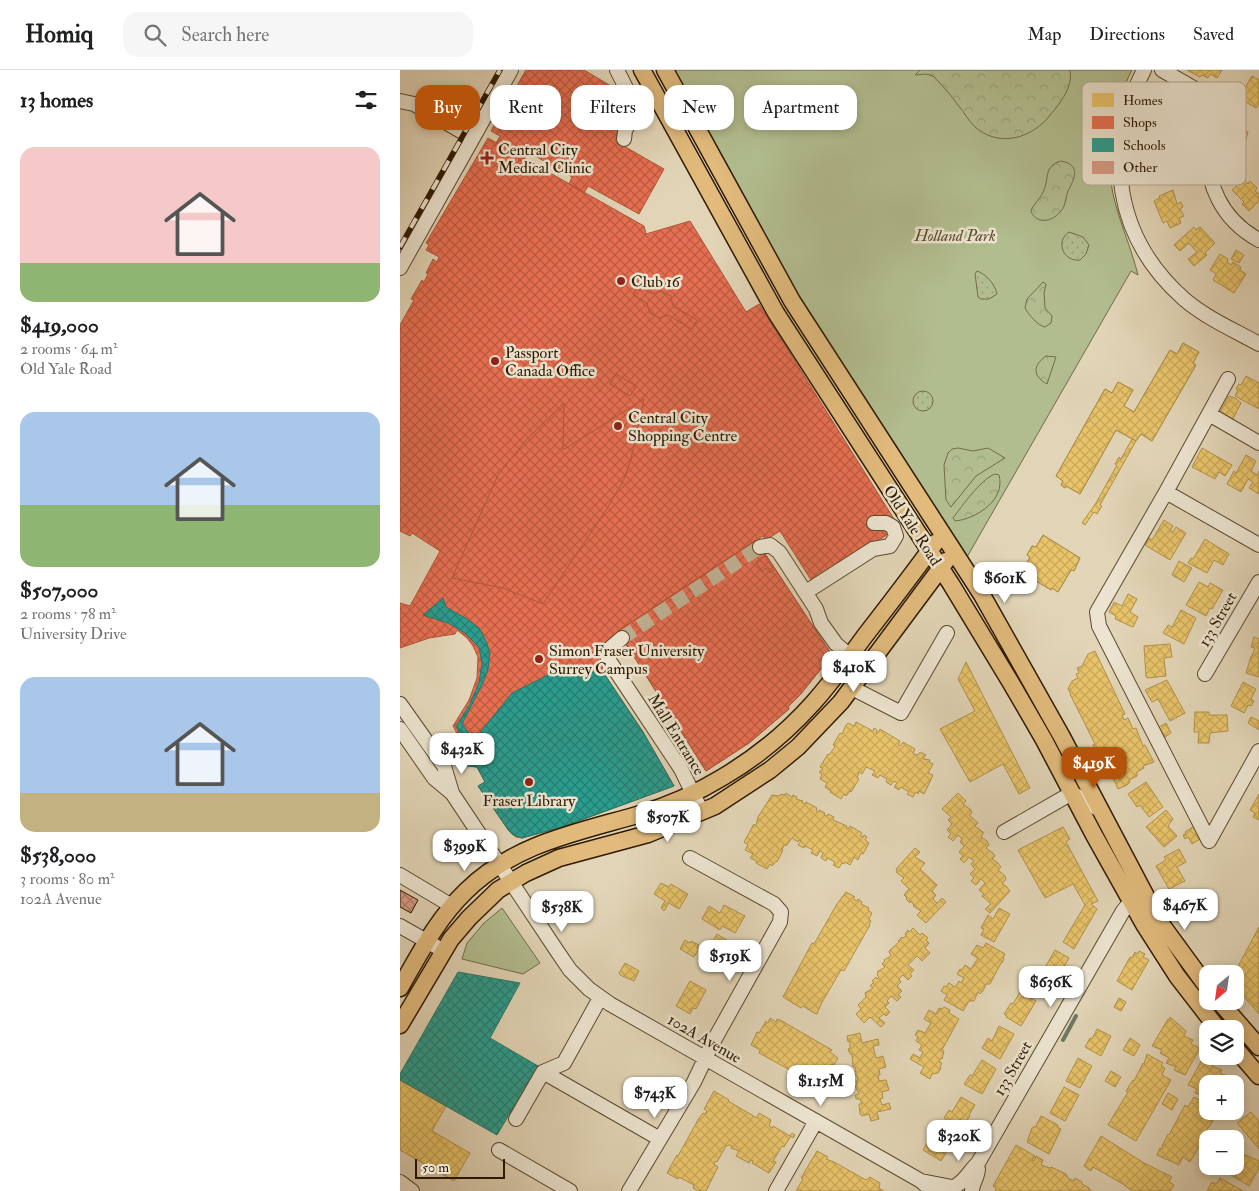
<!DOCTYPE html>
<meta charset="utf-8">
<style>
body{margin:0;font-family:"IM FELL Double Pica",serif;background:#f6f6f6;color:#202124;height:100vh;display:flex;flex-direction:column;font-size:19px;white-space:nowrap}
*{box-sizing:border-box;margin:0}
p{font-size:16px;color:#757577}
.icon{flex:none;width:28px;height:28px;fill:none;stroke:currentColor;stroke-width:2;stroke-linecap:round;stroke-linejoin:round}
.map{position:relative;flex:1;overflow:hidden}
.side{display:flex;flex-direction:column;background:#fff;width:400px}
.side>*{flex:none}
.hud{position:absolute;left:15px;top:15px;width:475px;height:45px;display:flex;gap:10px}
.needle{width:32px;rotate:209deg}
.tools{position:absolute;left:799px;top:895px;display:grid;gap:10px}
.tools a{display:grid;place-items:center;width:45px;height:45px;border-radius:10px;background:#fff;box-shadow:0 2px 8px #0003;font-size:25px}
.scale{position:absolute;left:15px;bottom:12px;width:90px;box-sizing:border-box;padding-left:5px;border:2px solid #2f1a00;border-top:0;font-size:14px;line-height:18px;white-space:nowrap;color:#2f1a00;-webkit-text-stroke:4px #ece4d0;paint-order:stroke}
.price{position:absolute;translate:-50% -42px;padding:0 11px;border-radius:10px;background:#fff;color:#222;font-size:16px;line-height:32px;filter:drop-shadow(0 1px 2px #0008)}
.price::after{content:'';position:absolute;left:50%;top:30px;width:15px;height:11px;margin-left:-8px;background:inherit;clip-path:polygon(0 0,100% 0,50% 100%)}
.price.current{background:#b45309;color:#fff}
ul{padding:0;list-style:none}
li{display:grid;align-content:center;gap:10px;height:265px;padding:0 20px}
li span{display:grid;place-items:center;height:155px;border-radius:15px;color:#555}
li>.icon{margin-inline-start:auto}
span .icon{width:90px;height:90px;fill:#fffc;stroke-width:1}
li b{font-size:21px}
h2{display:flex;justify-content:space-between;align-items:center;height:60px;padding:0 20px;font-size:21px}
.pill{padding:0 18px;border-radius:15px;background:#fff;box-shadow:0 2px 8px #0003;font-size:18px;line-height:45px}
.pill.current{background:#b45309;color:#fff}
header{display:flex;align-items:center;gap:30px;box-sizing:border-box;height:70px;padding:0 25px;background:#fff;border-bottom:1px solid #e0e0e0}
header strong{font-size:24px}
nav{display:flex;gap:28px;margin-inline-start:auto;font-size:18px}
.search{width:350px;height:45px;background:#f6f6f6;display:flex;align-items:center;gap:12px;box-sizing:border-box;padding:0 18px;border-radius:15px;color:#757577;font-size:19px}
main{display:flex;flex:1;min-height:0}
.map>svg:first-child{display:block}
</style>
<header>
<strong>Homiq</strong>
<div class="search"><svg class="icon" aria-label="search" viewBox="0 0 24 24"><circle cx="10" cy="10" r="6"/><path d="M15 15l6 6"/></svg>Search here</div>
<nav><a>Map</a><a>Directions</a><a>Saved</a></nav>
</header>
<main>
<section class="side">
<h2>13 homes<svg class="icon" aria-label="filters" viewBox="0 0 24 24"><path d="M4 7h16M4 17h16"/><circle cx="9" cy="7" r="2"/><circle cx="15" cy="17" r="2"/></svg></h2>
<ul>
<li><span style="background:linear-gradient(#f6c9c9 75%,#8fb573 0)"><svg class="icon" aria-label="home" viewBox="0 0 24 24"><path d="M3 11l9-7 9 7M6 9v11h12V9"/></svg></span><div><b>$419,000</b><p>2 rooms · 64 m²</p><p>Old Yale Road</p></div></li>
<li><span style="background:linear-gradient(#a9c7e8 60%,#8fb573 0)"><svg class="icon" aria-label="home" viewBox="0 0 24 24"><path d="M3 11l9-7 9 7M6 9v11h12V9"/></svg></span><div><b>$507,000</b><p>2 rooms · 78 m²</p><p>University Drive</p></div></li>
<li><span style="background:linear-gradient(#a9c7e8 75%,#c2b280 0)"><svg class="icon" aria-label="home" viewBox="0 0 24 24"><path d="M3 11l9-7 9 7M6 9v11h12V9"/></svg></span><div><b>$538,000</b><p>3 rooms · 80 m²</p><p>102A Avenue</p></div></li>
</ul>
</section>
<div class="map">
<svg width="859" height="1121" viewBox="0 0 859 1121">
<defs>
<pattern id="forest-crowns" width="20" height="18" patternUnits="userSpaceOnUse" patternTransform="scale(1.25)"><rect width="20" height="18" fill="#b2bd8f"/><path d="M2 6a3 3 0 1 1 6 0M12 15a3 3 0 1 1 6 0" fill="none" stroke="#99a27a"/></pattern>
<pattern id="garden-dots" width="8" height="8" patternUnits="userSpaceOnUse" patternTransform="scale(1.25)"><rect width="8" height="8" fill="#b2bd8f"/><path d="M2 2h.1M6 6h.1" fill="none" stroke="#99a27a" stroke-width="1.8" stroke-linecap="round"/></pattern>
<pattern id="homes-cross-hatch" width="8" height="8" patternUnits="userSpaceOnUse" patternTransform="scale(1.25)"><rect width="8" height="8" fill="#e9c46a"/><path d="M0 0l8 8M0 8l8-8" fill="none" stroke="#c8a85a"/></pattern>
<pattern id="shops-cross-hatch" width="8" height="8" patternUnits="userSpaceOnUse" patternTransform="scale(1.25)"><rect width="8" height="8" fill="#e76f51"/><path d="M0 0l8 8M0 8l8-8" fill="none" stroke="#bc5a41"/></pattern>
<pattern id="schools-cross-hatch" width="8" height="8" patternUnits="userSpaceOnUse" patternTransform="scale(1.25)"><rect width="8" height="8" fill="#2a9d8f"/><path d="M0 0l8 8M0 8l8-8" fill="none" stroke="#247f72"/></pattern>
<pattern id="building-cross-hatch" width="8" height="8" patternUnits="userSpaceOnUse" patternTransform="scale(1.25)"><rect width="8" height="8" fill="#d69b84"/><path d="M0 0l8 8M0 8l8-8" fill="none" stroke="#ae7e6a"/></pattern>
</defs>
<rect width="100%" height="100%" fill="#e2d5b7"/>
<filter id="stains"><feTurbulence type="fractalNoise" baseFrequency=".004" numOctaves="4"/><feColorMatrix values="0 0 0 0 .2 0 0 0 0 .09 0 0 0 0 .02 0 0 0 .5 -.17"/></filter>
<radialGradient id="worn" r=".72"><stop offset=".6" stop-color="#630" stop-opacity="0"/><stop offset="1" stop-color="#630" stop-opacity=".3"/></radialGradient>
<!-- green -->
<path fill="#b2bd8f" stroke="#706c48" d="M274 0H732C713 37 705 83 713 124 719 151 731 177 738 205L731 201 567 487 392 215Z
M102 838 140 893 123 904 62 889 67 873 84 853Z"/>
<!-- forest -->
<path fill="url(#forest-crowns)" stroke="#706c48" d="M520 0H670C673 17 661 32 651 44 633 68 599 79 574 56 568 50 564 42 558 35 551 25 542 15 533 6L526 4 515 5Z
M661 91C681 95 675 108 668 121 666 126 666 131 664 136 660 145 648 154 638 149 634 147 632 145 631 140 635 133 641 128 644 120 649 107 644 96 661 91Z
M643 212 646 214 644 223 645 238 652 246 651 253 645 257C637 255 629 245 625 238L627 229Z
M646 286 656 287 647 314C632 306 633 295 646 286Z
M558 378 573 381 588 378 605 388 576 406 551 437 546 430 544 395 548 383 552 379Z
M595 404 599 405C606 430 576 449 555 451L553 448C562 436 581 409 595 404Z"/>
<!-- garden -->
<path fill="url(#garden-dots)" stroke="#706c48" d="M669 162 683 167 689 175 686 184 680 190C663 192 655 171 669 162Z
M577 201C586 204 595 214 597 224L589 229H581L578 227 575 204Z
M513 331a10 10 0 1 1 20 0a10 10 0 1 1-20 0Z"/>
<!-- homes -->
<path fill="url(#homes-cross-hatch)" stroke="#b1914a" d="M787 0H822L817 8 810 4 808 8 802 5 800 7Z
M852 6 859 10V34L856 38 839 28Z
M829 55 848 62 841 87 825 82 829 67 825 66Z
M844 109 848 114 850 111 857 118 855 121 859 124V131L849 141 842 134 844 132 832 120Z
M773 120 777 134 781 132 783 137 780 139 784 146 779 148 781 153 770 158 767 151 763 153 754 131 760 128 759 126Z
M794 157 796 160 800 157 815 173 805 183 807 185 794 196 788 189 797 182 789 173 780 181 774 175Z
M836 180 844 185 839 193 831 189Z
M820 184 828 189 827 192 831 195 833 192 841 197 840 200 846 204 834 223 813 210 816 204 810 200Z
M783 273 799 282 793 293 796 295 752 371 741 364 736 371 716 360 680 424 666 416 665 418 661 415 663 411 656 406 705 319 712 323 718 312 733 320 724 336 734 342 770 280 777 284Z
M783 273 799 282 793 293 796 295 752 371 741 364 736 371 716 360 680 424 666 416 665 418 661 415 663 411 656 406 705 319 712 323 718 312 733 320 724 336 734 342 770 280 777 284Z
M846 306 859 313V339L835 326 838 320 836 319 839 314 841 315Z
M829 326 835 328 841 333 833 349 820 342Z
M732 369 736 371 700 435 702 436 697 444 694 442 685 455 682 453 696 433 717 395 715 394 719 387 721 389Z
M802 378 832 395 825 406 819 402 815 409 792 397Z
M846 385 856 391 851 401 857 405 859 401V424L849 418 853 412 848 409 841 422 827 414 834 401 836 403Z
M764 450 773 456 770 461 773 462 776 457 786 463 770 490 745 475 749 468 752 470Z
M643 465 680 488 674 501 671 500 658 522 652 518 651 520 621 502 630 487 627 485 632 476 636 477Z
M643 465 680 488 674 501 671 500 658 522 652 518 651 520 621 502 630 487 627 485 632 476 636 477Z
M805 469 829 484 823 495 814 490 807 503 788 493 791 488 793 489Z
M779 491 792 498 784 512 772 505Z
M799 512 808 517 810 513 823 520 812 539 810 538 806 546 786 535Z
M728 524 737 529 730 542 738 547 733 557 715 549 716 546 709 542 714 532 722 536Z
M781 540 796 548 784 574 763 563 768 555 772 557Z
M854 567 859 569V607L846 603 851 586H852L855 578 851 577Z
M770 574 772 587 764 588 766 606 748 608 746 607 744 576Z
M695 581 725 644 722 645 724 650 728 648 733 659 736 658 743 676 745 675 754 692 743 696 744 698 737 702V706L729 710 730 712 727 715 718 719 703 685 699 687 693 675 695 674 670 624H671L668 619 672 611 678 608 676 604 679 603 677 598 682 596 688 584Z
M566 592 630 718 619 724 603 694 570 712 540 659 575 641 558 609Z
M767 610 785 643 770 651 758 629 752 632 745 620Z
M843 612 856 619 851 629 854 631 851 636 848 635 844 643 831 636Z
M795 642H809V645H827L828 661 810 663 809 673H798L799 662H794Z
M851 647 859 651V660L848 653Z
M456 652 473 661 474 658 477 660 476 663H478L480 659 500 671 498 675 500 676 503 672 515 679 513 683 514 684 518 685 520 682 526 685 523 689 530 690 529 692 533 694 528 703 533 705 524 724 519 721 518 724 516 722 513 727 507 724 509 722 501 717 499 720 494 717 497 713 494 711 491 715 486 712 487 709 480 705 478 708 472 705 475 701 466 697 462 704 459 702 457 708 459 709 451 722 450 721 446 726 444 724 441 729 430 722 431 721 425 717 427 713 420 709 422 704 419 702 423 699 420 697 428 684 429 685 434 678 435 676 433 675 440 663 442 664 446 655 448 653 454 656Z
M766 653 771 663 765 667 759 657Z
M746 712 763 737 749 747 740 735 737 737 728 724Z
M386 723 392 727 393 725 397 727 396 729 403 731 402 732 404 734 406 732 417 738 416 741 418 742 419 740 425 743 424 745 427 746 428 744 434 747 433 750 447 756 446 758 448 759 450 756 462 763 460 766 463 767 464 765 467 767 465 770 469 773 463 784 461 783 458 790 454 787 450 795 445 792 444 794 442 793 439 798 433 795 435 792 427 788 426 791 421 788 423 783 420 781 417 786 411 783 413 780 405 776 404 778 398 775 401 771 399 770 398 772 392 768 386 776 384 775 382 780H383L377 792 376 791 372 796 370 794 367 799 356 793 357 791 350 788 353 784 345 780 348 775 344 772 354 754 356 756 358 747 372 725 380 726 381 724 385 725Z
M558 723 566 731 563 734 571 740 572 743 569 745 578 753 575 756 583 762V764L581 767 587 771 589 775 586 778 594 784 595 786 592 789 598 793 601 797 598 800 605 806 606 809 602 814 606 816 610 821 590 843 585 839 591 834 582 826 584 824 579 820 585 813 581 809 576 815 571 811 574 808 570 804 575 799 571 794 574 791 569 787 564 793 560 789 563 786 559 782 564 776 560 772 562 769 558 765 553 771 548 767 551 764 547 760 552 754 548 750 551 747 542 739Z
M859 724V750L853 747 855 743 850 740Z
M766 740 773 749 768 756 777 766 764 777 746 757Z
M796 755 803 767 792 774 788 767 785 769 783 765 786 764 785 762Z
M663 757 670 769 666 772 698 831 691 834 697 839 674 879 663 872 685 835 673 814 645 828 618 780Z
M515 778 520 782 515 787 525 793 520 799 537 815 532 821 536 825 533 829 537 833 542 828 546 832 526 853 517 845 521 841 513 836 514 835 511 831 510 833 506 829 507 828 504 825 509 819 501 811 504 808 496 802 497 801 496 799Z
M779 779 786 792 777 797 785 811 769 819 756 796 766 790 764 787Z
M261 813 269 817 271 814 288 824 279 839 269 833 264 841 261 838 265 831 254 824Z
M446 822 455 827 453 829 457 831 458 829 462 832 461 834 469 838 468 840 472 843 469 849 471 851 469 855H470L444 901 441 900 421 934 417 944 414 943 403 936 401 938 383 927 412 873 414 874 437 834Z
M324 835 345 846 335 863 322 856 320 860 302 849 309 836 320 843Z
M599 838 610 844 594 872 581 865 584 859 581 858 588 845 593 849Z
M859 857V944L835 916 834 904Z
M513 858 520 865 522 863 528 868 526 870 529 873 525 878 530 883 522 891 517 886 508 895 514 900 510 904 512 906 508 910 503 905 499 909 501 912 497 916 502 921 498 925 501 927 497 931 491 926 487 931 489 933 485 937 490 942 486 946 484 944 479 948 485 953 481 957 470 947 464 953 456 944 461 939 458 935 466 927 465 923 473 918 470 916 474 912 472 911 476 907 477 909 479 907 477 905 478 903 477 902 485 897 482 894 485 891 484 890 491 886 489 881 499 872 498 871 502 867 503 868 506 866 505 864 508 860 509 862Z
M317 864 330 872 319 895 304 887Z
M285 870 290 873 291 871 299 875 297 878 299 879 294 887 280 879Z
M586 873 605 884 603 888 604 889 602 893H601L590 914H586L583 921 580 924 578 922 574 931H569L563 941 544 930 547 925 541 921 544 916 546 917 549 913 555 917 559 911 561 913 564 908 557 904 560 899 562 900 565 895 571 899 578 888 571 884 577 875 583 878Z
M655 880 669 888 648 925 634 917Z
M739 881 745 884 743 887 749 890 732 920 717 911 730 887 732 888 735 882 738 884Z
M225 893 239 901 234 911 220 905 219 903Z
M290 911 306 920 296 939 293 938 290 944 276 936Z
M620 922 636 931 621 956 606 947 607 946 604 944 611 933 613 934Z
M719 928 726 932 721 941 714 937Z
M544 937 550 940 549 943 559 949 543 978 541 979 544 981 542 989 541 988 539 992 542 993 540 997 541 998 538 1003 532 1004 530 1009 520 1003 524 997 510 989 513 984 520 988 523 982 519 980 522 975 516 971 518 967 515 965 518 960 525 963 531 953 524 949 529 940 536 944 539 938 542 939Z
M770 947 786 961 784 966 793 970 791 974 800 978 785 1005 774 1000 776 997 766 993 769 988 760 983 762 980 752 976 768 949 769 950Z
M370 948 376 952 377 949 382 951 432 980 430 982 438 988 434 995 431 994 430 996 438 1001 432 1008 434 1009 430 1016 421 1013 419 1016 359 983 360 980 351 975 357 962 359 963 366 951 368 953Z
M599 956 614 964 600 989 582 978 588 968 592 971Z
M697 959 711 966 701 986 685 977 690 968 692 969Z
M460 963 462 973 478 969 479 975 473 976 476 988 483 986 486 997 479 999 480 1005H478L479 1011 486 1010 489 1020 482 1022 483 1028 480 1029 482 1035 489 1033 491 1039 477 1042 479 1049 471 1051 469 1044 462 1046 460 1044 459 1034H462L460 1029H456L455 1025 459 1024 455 1016 457 1015 456 1011 458 1010 457 1006H456L454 1002 456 1001 455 997H453L452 984H450L448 979 450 978V971L448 972 447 966Z
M730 968 740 975 734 986 723 980Z
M747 984 763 993 761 996 765 998 762 1005 771 1010 736 1071 708 1055 728 1022 726 1021 733 1010 734 1011 743 993 744 994Z
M678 988 692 996 680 1018 666 1011Z
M803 988 814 993 812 996 822 1000 820 1003 830 1007 828 1011 833 1014H808V1037L806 1036 802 1044 813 1051 806 1061 803 1070 790 1092 783 1087 779 1095 757 1085 760 1078 762 1079 763 1076H762L768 1064 769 1065 785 1035 788 1037 794 1027 802 1032 805 1026 795 1023 797 1019 788 1015Z
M582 990 596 999 582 1024 564 1014 570 1005 572 1006Z
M711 1001 721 1007 715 1017 705 1011Z
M0 1010 46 1036 32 1061 70 1083 54 1111 0 1080Z
M664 1017 679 1025 665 1051 650 1043Z
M314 1021 329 1030 328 1031 357 1048 359 1043 371 1050 369 1056 372 1058 373 1056 390 1066 392 1063 395 1065 393 1068 391 1066 384 1077 382 1076 373 1091 376 1092 369 1103 352 1093 353 1091 351 1090 349 1093 336 1086 339 1081 331 1078 332 1076 330 1075 326 1076 317 1092 315 1091 314 1094 318 1097 306 1121H298L293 1118 294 1115 279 1107 278 1109 267 1103 277 1085 278 1086 299 1048 303 1043 305 1044 307 1041 304 1039Z
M768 1023 778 1029 772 1040 762 1034Z
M561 1027 575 1035 569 1045 570 1046 561 1059 544 1048 549 1040 552 1042Z
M851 1042 859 1051V1079L837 1053Z
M641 1046 658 1055 657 1057 661 1059 649 1084 627 1072 632 1058 636 1056Z
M541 1058 556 1066 541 1091 523 1080 529 1070 533 1073Z
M701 1066 744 1093 772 1107 769 1112 774 1115 770 1121H732L723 1114 693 1097 691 1101 684 1096Z
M616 1075 635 1086 632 1090 634 1091 636 1086 643 1090 641 1095 650 1098 651 1097 666 1104 668 1108 674 1111 675 1108 682 1112V1114L689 1118 691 1121H595L596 1118 593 1116Z
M835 1080 859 1091V1098L849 1116 818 1097 835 1096Z
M417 1081 428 1087 426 1089 434 1092 466 1110 470 1107 480 1113 479 1118 484 1121H396L403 1109 401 1108Z
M820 1108 843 1121H807L812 1112 816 1114Z"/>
<!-- shops -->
<path fill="url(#shops-cross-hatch)" stroke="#b05639" d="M126 0H184L221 22 228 36 230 44 215 71 264 99 239 144 188 116 184 123 169 114 172 107 128 82 125 89 96 73 100 66 91 61Z
M88 68 244 156 246 164 290 151 346 242 359 234 499 457 413 513 380 461 366 470 363 466 218 561 203 574V602L243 662 274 716 162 757 122 768 116 767 109 761 78 716 85 712 77 697 61 695 63 692 54 678 60 669 53 656 69 630 77 608 78 587 73 576 67 568 57 560 55 564 29 568 0 578V533L10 536 40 481 12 463 10 466 0 461V255L14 230 11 229 22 210 24 212 28 204 26 203 33 189 37 192 39 187 26 180 29 175 26 173Z
M238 216 253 224 261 221 271 226 273 236 297 250 292 259 268 245 259 248 250 243 247 233 233 225Z
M216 304 236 316 230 326 210 314Z
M244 329 231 389 224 409 208 437 143 534 103 518 52 508 98 405 127 369 164 333 163 380Z
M356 470 432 585 400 625 388 637 389 639 349 673 306 701 218 561Z
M356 470 432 585 400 625 388 637 389 639 349 673 306 701 218 561Z
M365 486 374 500 370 503 366 498 362 501 356 492Z
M234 567 242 580 233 586 225 573Z"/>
<!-- schools -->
<path fill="url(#schools-cross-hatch)" stroke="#2c7664" d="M43 528 46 537 67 549 79 558 86 571 90 583 88 599 83 613 62 654 74 670 112 623 148 605 175 604 184 610 178 602H203L243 662 274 716 162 757 122 768 113 765 109 761 78 716 85 712 77 697 61 695 69 688 67 684 70 678 56 657 70 634 79 613 82 593 79 577 65 563 48 553 23 545Z
M58 902 120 913 90 968 138 996 97 1065 0 1010V1004Z"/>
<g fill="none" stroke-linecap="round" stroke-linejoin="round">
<!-- stream -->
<path stroke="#6c7968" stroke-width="4" d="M663 970 676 946"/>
</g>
<!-- building -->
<path fill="url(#building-cross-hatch)" stroke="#2f1a00" d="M0 820 18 830 11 843 0 837Z"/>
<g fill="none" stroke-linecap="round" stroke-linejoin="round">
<!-- minor-tunnel -->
<path stroke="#beb092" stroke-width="14" stroke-dasharray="14 7" stroke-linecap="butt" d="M222 568 360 477"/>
<defs>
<path id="minor" d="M217 0 236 38 225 61 224 69
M744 0C702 81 715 168 784 229 806 248 834 260 859 274
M762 0 816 31C814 45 809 59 808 73 805 114 822 150 859 170
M0 31 14 34 73 68
M0 198 111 0
M809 344 859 373
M766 422 859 475
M360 477 370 475 379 482 387 494 416 539 421 553 436 574 450 586
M406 522 473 479 490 476 496 466 493 457 486 453H474
M222 568 208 580V589L281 699 302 742
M805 604 859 512
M452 618 501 643 547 563
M0 634 44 696 52 723 157 881 170 900 189 919 210 934 521 1111 532 1121
M0 659 34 708 52 723
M604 762 672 723 700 740
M809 771 699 556 697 542 766 422 828 309
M809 771 859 681
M0 805 52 836
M0 856 44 881
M143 1002 260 1069
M116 1049 143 1002 164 993 200 928
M99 1080 170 1121
M521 1111 552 1117
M0 1112 12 1121
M557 1115C566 1110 570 1100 578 1093L723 841 737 824
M229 1121 294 1012 312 974 380 852 381 842 374 834 290 788
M376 1121 416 1051
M572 1121C572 1113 578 1107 578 1099"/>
<path id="major" d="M242 0 376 243 551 514 611 613 644 670 694 765 745 856 777 906 818 959
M265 0 392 231 582 525 662 667 759 851 808 918
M0 918C20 883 37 849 66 821 114 774 175 763 237 745 267 736 297 723 323 707 357 687 387 662 413 633 432 612 448 589 464 567 488 536 512 505 535 473
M819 931 859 977
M0 955 51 869 69 848 98 820 126 803 159 788 248 764 315 736 370 700 398 677 441 632 546 491
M835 978 859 1006"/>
</defs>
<!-- minor casing -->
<use href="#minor" stroke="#5c492e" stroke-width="16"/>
<!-- major casing -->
<use href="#major" stroke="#2f1a00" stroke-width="19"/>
<!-- minor -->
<use href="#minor" stroke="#ece4d0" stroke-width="14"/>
<!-- major -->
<use href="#major" stroke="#e1ba7c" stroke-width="16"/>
<defs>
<path id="rail" d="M0 177 100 0"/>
</defs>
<!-- rail casing -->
<use href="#rail" stroke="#2f1a00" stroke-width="5.5"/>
<!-- rail -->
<use href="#rail" stroke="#ece4d0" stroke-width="4" stroke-dasharray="11" stroke-linecap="butt"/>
</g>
<!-- markers -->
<g fill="#8f2418" stroke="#ece4d0" stroke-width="2">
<path d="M84.5 80.5h5v5h5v5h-5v5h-5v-5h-5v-5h5z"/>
<circle cx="221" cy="211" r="5"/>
<circle cx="95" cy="291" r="5"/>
<circle cx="218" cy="356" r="5"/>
<circle cx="139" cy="589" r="5"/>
<circle cx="129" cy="712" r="5"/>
</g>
<g text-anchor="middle" stroke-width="5" stroke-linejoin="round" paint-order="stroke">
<!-- poi labels -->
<g font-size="16" fill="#2f1a00" stroke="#ece4d0" text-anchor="start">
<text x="98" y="85">Central City<tspan x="98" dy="18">Medical Clinic</tspan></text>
<text x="231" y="217">Club 16</text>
<text x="105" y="288">Passport<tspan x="105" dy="18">Canada Office</tspan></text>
<text x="228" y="353">Central City<tspan x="228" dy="18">Shopping Centre</tspan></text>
<text x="149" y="586">Simon Fraser University<tspan x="149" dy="18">Surrey Campus</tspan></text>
<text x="129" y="736" text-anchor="middle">Fraser Library</text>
</g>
<!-- park labels -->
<g font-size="16" font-style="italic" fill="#564b2b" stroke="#ece4d0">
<text x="555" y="171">Holland Park</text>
</g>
<!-- street labels -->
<g font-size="16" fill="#2f1a00" stroke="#ece4d0">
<text transform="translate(513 455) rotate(57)" y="6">Old Yale Road</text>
<text transform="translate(817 549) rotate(-60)" y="6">133 Street</text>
<text transform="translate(277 664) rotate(58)" y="6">Mall Entrance</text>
<text transform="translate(305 968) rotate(30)" y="6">102A Avenue</text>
<text transform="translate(612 998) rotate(-60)" y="6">133 Street</text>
</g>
</g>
<!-- legend -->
<rect x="682" y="12" width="164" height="103" rx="8" fill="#ece4d0" stroke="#b3a792" stroke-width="1"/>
<rect x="692" y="23" width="22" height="14" fill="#e9c46a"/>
<rect x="692" y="46" width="22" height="13" fill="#e76f51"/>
<rect x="692" y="68" width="22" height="14" fill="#2a9d8f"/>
<rect x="692" y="91" width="22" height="13" fill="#d69b84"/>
<g font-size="14" fill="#2f1a00">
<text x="723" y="35">Homes</text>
<text x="723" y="57">Shops</text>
<text x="723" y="80">Schools</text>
<text x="723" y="102">Other</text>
</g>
<rect width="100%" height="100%" filter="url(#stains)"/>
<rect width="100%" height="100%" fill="url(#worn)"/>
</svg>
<div class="tools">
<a><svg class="needle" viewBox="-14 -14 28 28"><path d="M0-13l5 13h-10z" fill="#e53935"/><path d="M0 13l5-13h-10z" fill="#757577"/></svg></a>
<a><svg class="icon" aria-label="layers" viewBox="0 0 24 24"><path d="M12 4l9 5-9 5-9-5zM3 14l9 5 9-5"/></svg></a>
<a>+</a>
<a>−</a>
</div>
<div class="scale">50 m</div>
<b class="price" style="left:605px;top:534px">$601K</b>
<b class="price" style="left:454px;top:623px">$410K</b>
<b class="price" style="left:62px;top:705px">$432K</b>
<b class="price current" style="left:694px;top:719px">$419K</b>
<b class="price" style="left:268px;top:773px">$507K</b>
<b class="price" style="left:65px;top:802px">$399K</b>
<b class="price" style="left:785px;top:861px">$467K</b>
<b class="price" style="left:162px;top:863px">$538K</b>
<b class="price" style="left:330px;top:912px">$519K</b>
<b class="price" style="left:651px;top:938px">$636K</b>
<b class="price" style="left:421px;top:1037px">$1.15M</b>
<b class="price" style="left:255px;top:1049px">$743K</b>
<b class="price" style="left:559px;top:1092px">$320K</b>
<div class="hud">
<a class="pill current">Buy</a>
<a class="pill">Rent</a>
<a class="pill">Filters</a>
<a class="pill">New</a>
<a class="pill">Apartment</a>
</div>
</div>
</main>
